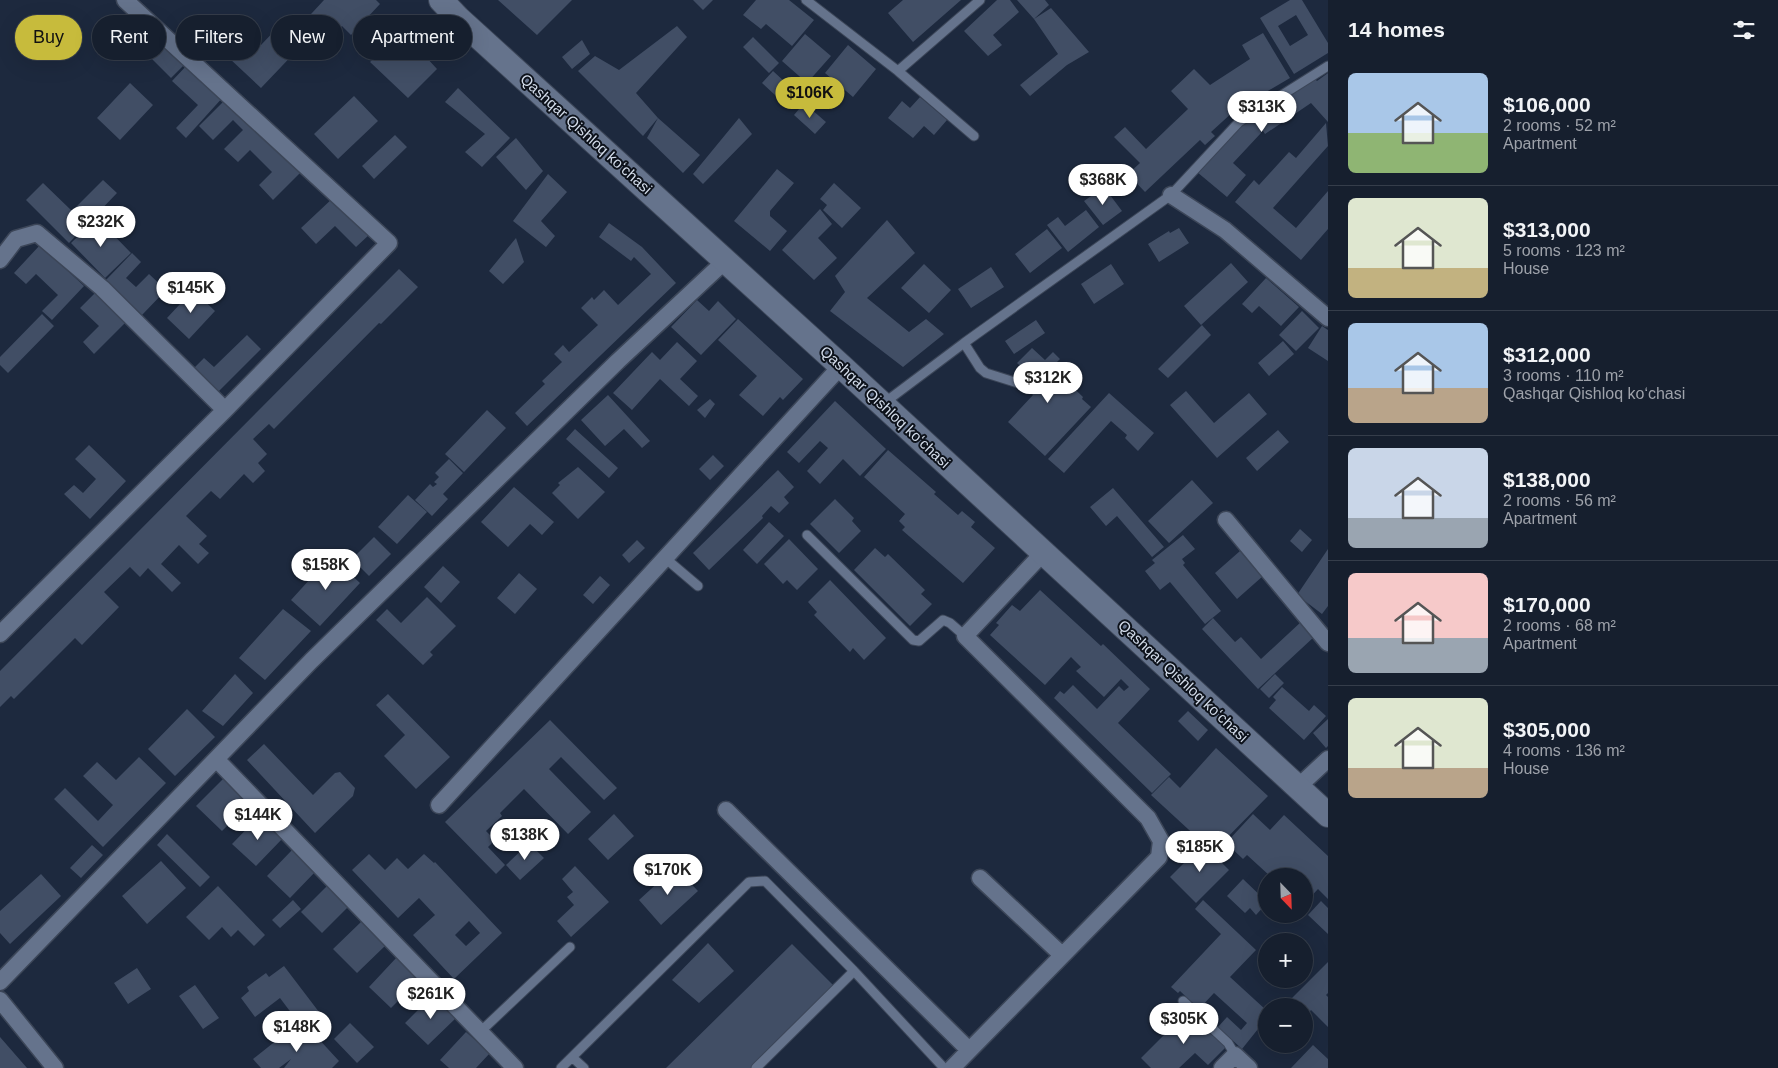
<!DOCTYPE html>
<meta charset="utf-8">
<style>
body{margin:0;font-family:Arial,sans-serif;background:#1f2736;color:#f1f3f6;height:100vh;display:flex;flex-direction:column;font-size:19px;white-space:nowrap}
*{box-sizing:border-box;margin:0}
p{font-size:16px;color:#9ea2aa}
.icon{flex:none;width:28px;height:28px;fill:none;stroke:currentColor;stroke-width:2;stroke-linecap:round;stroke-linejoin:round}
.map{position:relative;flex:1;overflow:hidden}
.drawer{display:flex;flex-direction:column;background:#161f2e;width:450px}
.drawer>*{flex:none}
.hud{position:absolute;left:15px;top:15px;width:475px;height:45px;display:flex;gap:10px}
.needle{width:32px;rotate:157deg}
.controls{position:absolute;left:1258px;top:868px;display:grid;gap:10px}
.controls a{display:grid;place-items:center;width:55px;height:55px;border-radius:50%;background:#161f2e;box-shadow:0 5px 20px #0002,0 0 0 1px #353d4a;font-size:25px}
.price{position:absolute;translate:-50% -42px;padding:0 11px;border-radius:18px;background:#fff;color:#222;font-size:16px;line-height:32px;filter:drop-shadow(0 1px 2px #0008)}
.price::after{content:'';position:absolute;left:50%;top:30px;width:15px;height:11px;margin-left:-8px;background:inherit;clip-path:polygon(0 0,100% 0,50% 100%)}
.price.active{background:#c7bb3c;color:#111}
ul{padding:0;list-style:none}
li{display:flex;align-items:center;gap:15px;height:125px;padding:0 20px}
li+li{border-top:1px solid #353d4a}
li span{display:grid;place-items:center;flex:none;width:140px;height:100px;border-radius:8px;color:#555}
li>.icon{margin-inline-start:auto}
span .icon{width:60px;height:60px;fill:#fffc;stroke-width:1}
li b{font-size:21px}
h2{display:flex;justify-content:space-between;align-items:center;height:60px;padding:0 20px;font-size:21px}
.pill{padding:0 18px;border-radius:22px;background:#161f2e;box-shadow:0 5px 20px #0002,0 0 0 1px #353d4a;font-size:18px;line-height:45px}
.pill.active{background:#c7bb3c;color:#111}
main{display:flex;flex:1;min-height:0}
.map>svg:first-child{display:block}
</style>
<main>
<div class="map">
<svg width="1328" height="1068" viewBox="0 0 1328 1068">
<rect width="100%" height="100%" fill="#1d293e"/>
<!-- building -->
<path fill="#414e65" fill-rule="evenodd" d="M324 0H376L380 4 351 35 342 26 322 48 299 27Z
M498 0H572L537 35Z
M693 0H713L703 10Z
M756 0H789L814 20 792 46 766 24 761 29 743 15Z
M903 0H961L913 42 888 13Z
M997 0H1010L1019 12 993 35 1002 45 988 56 964 31Z
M1017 0H1045L1049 5 1034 19Z
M1290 0H1302L1328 43V53L1294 74 1260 18ZM1296 15 1308 35 1290 46 1278 26Z
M1051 8 1089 52 1067 65 1030 96 1020 85 1058 54 1034 19Z
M144 19 187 62 171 78 139 46 124 61 113 50Z
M235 21 261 45 279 26 301 46 261 88 214 44Z
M677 26 687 37 636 93 658 118 643 136 578 71 595 56 619 70Z
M402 31 437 69 408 98 370 62Z
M1263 33 1290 78 1234 111 1211 132 1215 136 1205 145 1200 140 1145 192 1128 174 1140 163 1114 137 1125 127 1146 149 1188 109 1171 91 1194 69 1210 85 1250 59 1242 45Z
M805 34 831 56 807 83 782 61Z
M753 37 779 63 769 73 743 47Z
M582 40 590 54 572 69 562 57Z
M848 45 876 69 853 97 825 73Z
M189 63 224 96 186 138 176 128 198 105 172 81Z
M773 71 799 95 788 107 762 83Z
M1328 73V122L1311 103 1265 134 1259 125 1261 133 1233 163 1246 175 1227 197 1197 172 1242 125 1314 78 1317 81Z
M130 83 153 105 120 140 97 118Z
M458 88 510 138 482 167 465 152 485 134 445 102Z
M354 96 378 121 338 159 314 134Z
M920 97 947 120 934 135 924 126 913 138 888 118 902 101 910 108Z
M227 98 301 172 273 200 259 185 272 172 250 150 238 162 224 149 243 130 233 120 213 140 199 126Z
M804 103 826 122 815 134 794 115Z
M658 118 700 155 683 173 647 138Z
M739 118 752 134 703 184 693 174Z
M1326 123 1328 146 1273 208 1296 228 1328 191V229L1301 260 1235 202 1254 180 1259 185 1289 152 1296 158Z
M395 135 407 147 374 179 362 166Z
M516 138 543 171 526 190 496 157Z
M777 169 794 183 770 211V216L787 231 770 251 734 221Z
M548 174 567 192 541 221 555 236 546 247 513 221Z
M103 180 117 193 69 243 26 200 43 183 72 211Z
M834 183 861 208 842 228 823 210 827 205 820 199Z
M1104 187 1122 211 1103 225 1084 201Z
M334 197 370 234 356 247 335 226 316 244 301 228Z
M820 209 832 224 818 238 837 258 814 280 782 250Z
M1086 210 1099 227 1068 252 1047 225 1058 217 1065 226Z
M97 218 131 253 105 278 71 243Z
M887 220 915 253 867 298 909 332 926 319 944 334 903 367 830 311 845 292 835 276Z
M609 223 642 247 676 283 527 426 515 413 545 384 542 381 562 362 554 354 563 345 569 352 598 325 581 308 592 297 594 300 604 290 618 305 651 274 634 257 631 261 599 237Z
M1179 228 1189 243 1159 262 1148 244 1169 231 1170 233Z
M1047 229 1062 248 1030 273 1015 254Z
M516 238 524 262 503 284 489 271Z
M40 245 84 286 52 320 42 311 58 295 36 274 26 284 14 273Z
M132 253 141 262 126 278 136 287 149 274 166 290 142 315 106 280Z
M1231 263 1248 282 1201 325 1184 306Z
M924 264 951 290 929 313 901 288Z
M1111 264 1124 284 1094 304 1081 284Z
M991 267 1004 287 971 308 958 289Z
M399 269 418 287 381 324 379 323 274 429 269 424 253 439 267 454 258 463 265 471 253 483 244 474 220 499 211 491 186 516 207 536 199 544 209 553 198 564 179 545 161 564 181 583 172 592 148 568 140 577 130 567 104 592 119 607 82 645 75 638 14 699 11 696 0 707V671Z
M1266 278 1299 307 1281 326 1259 306 1252 313 1242 304Z
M193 290 215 311 189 339 167 318Z
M95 293 125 323 94 354 83 342 99 326 80 308Z
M697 300 709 311 718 301 736 319 701 355 671 327Z
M1302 311 1319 328 1296 351 1279 335Z
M42 314 54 326 8 373 0 365V357Z
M738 319 803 379 783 400 780 397 763 416 739 395 757 376 718 340Z
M1036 320 1045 333 1014 354 1005 341Z
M1202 325 1211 335 1168 378 1158 369Z
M1322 326 1328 330V361L1308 348Z
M247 335 261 349 216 394 192 370 204 358 214 367Z
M1283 341 1294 354 1269 376 1258 363Z
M677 342 697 361 680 379 698 396 689 406 660 379 632 410 613 393 652 352 660 360Z
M1032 348 1045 360 1053 352 1060 359 1052 367 1083 397 1082 399 1091 407 1045 456 1008 422 1033 395 1029 391 1037 382 1017 363Z
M1186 391 1214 423 1249 393 1267 414 1217 458 1170 405Z
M1109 393 1154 433 1138 451 1125 438 1127 435 1111 421 1064 473 1048 459Z
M608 395 650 441 642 448 624 429 605 446 581 420Z
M710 399 715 404 705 418 697 410Z
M835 401 886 449 860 476 843 459 820 484 807 471 828 448 820 441 799 463 787 452Z
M487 410 506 428 464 472 445 454Z
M575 429 618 468 609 478 566 439Z
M1278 430 1289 442 1257 471 1246 458Z
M89 445 126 481 90 519 64 494 74 485 83 493 96 479 75 459Z
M888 450 936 492 934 494 958 515 962 511 975 522 971 527 995 548 963 583 902 530 905 527 899 521 905 514 864 477Z
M713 455 724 466 710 480 699 469Z
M449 459 463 473 443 494 448 499 432 516 415 500 430 484 433 487 437 484 434 482 439 477 435 473Z
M578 467 605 492 578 519 552 493 560 485 558 483Z
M778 470 794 487 784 497 789 503 779 513 771 506 762 516 763 518 709 570 693 553Z
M1192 480 1213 503 1169 543 1148 521Z
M514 487 554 522 542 535 530 524 508 547 481 522Z
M1113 488 1164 547 1152 557 1117 516 1106 526 1090 507Z
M408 495 427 512 397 544 378 527Z
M835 499 854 518 852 521 861 531 839 553 810 524Z
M769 522 784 536 757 564 743 550Z
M1300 529 1312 540 1302 552 1290 541Z
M1183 535 1195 549 1182 559 1185 563 1183 565 1221 611 1205 624 1170 582 1160 590 1145 571 1155 563 1152 560Z
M374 537 391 554 369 576 352 559Z
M789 539 818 569 797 590 787 580 783 584 764 564Z
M637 540 645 548 629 563 622 555Z
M875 548 885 557 888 554 925 590 921 594 932 604 910 626 854 570Z
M1328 549V606L1322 614 1297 595Z
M1240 551 1263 576 1237 599 1215 573Z
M331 556 360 583 320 626 291 600Z
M443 566 460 582 441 603 424 587Z
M519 573 537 589 515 614 497 598Z
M600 576 610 585 593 604 583 595Z
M830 580 886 638 864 660 853 648 850 652 814 615 817 612 808 602Z
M1040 590 1101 646 1103 644 1150 689 1118 723 1171 774 1152 793 1054 698 1060 691 1064 694 1073 685 1097 709 1119 686 1124 691 1129 687 1121 679 1104 697 1076 671 1081 667 1071 657 1045 685 990 635 999 625 996 623 1012 605 1020 611Z
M427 597 456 626 430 652 433 655 423 665 376 620 387 609 401 623Z
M283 609 311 631 265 680 239 658Z
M1213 618 1235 642 1241 637 1261 659 1302 621 1315 636 1258 689 1202 629Z
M235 674 253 693 223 726 202 711Z
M1275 674 1284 683 1269 698 1260 689Z
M1282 687 1309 711 1314 705 1326 716 1304 740 1269 708 1276 700 1273 697Z
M388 694 450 757 416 789 384 756 405 735 376 705Z
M187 709 215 737 175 776 148 749Z
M1188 711 1208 730 1198 741 1178 721Z
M1328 719V746L1326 748 1313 733Z
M550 720 617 788 604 800 561 757 549 769 591 812 568 834 524 789 500 813 502 816 486 831 495 840 488 847 505 865 496 874 445 822Z
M264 744 313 795 335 773 340 772 355 788 353 796 315 833 247 760Z
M1216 748 1268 796 1213 852 1151 795 1169 777 1180 788Z
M139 757 166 783 103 847 54 799 65 788 98 821 113 805 83 776 97 762 116 780Z
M224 778 250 803 222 831 196 806Z
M614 814 634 836 608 860 588 839Z
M1253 814 1270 830 1284 815 1328 856V899L1318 889 1304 904V876H1270L1247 855 1243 859 1226 843Z
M260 815 283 838 256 866 232 844Z
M167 834 210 877 200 887 157 845Z
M529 843 544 858 520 880 506 865Z
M1203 844 1229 870 1196 903 1170 877Z
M92 845 103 855 81 878 70 868Z
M293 849 316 871 290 898 267 876Z
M369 854 385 870 397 858 408 869 424 854 434 863 435 862 502 933 454 979 413 935 435 915 419 898 398 918 352 870ZM469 921 480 933 466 946 455 935Z
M161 861 186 888 147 924 122 896Z
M575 866 609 902 571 937 557 921 574 905 567 897 573 892 562 879Z
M675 867 698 891 661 925 639 900Z
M41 874 61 896 10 944 0 933V911Z
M1243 879 1266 901V904L1256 915 1250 908 1245 913 1227 896Z
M328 885 349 906 322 933 301 912Z
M218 886 265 935 254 946 238 930 231 937 222 927 209 940 186 917Z
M293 900 301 909 280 928 272 920Z
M1203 900 1256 950 1230 977 1266 1010V1019L1242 1049 1218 1027 1227 1017 1241 1030 1247 1023 1214 993 1199 1009 1180 991 1178 993 1171 987 1221 934 1195 909Z
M1321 901 1328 908V934L1308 915Z
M1278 914H1295L1287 922Z
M362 921 386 945 357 973 333 949Z
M708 943 734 971 699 1003 672 980Z
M792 944 834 986 751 1068H666Z
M397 957 420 979 391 1008 369 987Z
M1328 962V993L1326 995 1328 997V1027L1311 1010 1307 1015 1304 1012V1006H1298L1291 999Z
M284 966 319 1012 301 1026 280 998 255 1017 241 998 249 991 247 987 266 973 269 977Z
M137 968 151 989 128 1004 114 983Z
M195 985 219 1018 203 1029 179 996Z
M433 995 456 1018 428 1045 405 1023Z
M1189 1010 1226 1047 1208 1065 1195 1053 1179 1068H1151L1141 1058Z
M350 1023 374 1047 357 1063 334 1039Z
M297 1024 310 1041 316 1036 339 1061 332 1068H284L291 1059 279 1068H261L253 1059Z
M466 1032 490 1053 476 1068H449L440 1060Z
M0 1037 27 1068H0Z
M1313 1045 1328 1059V1068H1291Z"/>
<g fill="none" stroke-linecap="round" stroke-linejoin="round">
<defs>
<path id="service" d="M806 0 898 71 974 136
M898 71 980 0
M964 343 980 368 986 373 1024 385
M884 403 964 343 1171 195 1239 122 1328 66
M807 535 913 640 919 641 943 620 950 623 965 636
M665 558 698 586
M1183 1001 1228 1043 1235 1055
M480 1032 570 947
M572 1057 584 1068
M561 1068 749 882 765 881 854 971 944 1068
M756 1068 854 971"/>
<path id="minor" d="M1171 195 1225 230 1328 318
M0 260 16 239 37 233 102 288 225 410
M1226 520 1328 643
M0 634 225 410 389 243 125 0
M216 759 515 1068
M1298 787 1328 759
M439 805 841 366
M726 810 969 1050
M980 878 1062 955
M0 982 311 661 618 361 725 261
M0 1000 55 1068
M952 1068 1159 857 1161 841 1148 818 965 636 1043 553
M1222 1068 1235 1055 1249 1068"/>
<path id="secondary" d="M441 0 458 18 841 366 1328 815"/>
</defs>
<!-- service casing -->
<use href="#service" stroke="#3c4658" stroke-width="11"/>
<!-- minor casing -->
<use href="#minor" stroke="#3c4658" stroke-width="19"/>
<!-- secondary casing -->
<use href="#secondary" stroke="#3c4658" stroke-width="26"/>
<!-- service -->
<use href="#service" stroke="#65738c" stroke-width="9"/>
<!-- minor -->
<use href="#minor" stroke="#65738c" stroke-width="16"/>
<!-- secondary -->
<use href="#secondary" stroke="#65738c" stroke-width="24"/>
</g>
<g text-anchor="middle" stroke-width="4" stroke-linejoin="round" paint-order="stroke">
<!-- street labels -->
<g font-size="15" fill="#d3dcea" stroke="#0d121b">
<text transform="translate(586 134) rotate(42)" y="5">Qashqar Qishloq koʻchasi</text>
<text transform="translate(885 407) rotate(43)" y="5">Qashqar Qishloq koʻchasi</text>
<text transform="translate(1183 681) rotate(43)" y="5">Qashqar Qishloq koʻchasi</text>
</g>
</g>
</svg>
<div class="controls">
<a><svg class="needle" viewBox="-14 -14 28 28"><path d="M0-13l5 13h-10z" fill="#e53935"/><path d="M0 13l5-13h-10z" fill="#9ea2aa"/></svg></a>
<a>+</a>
<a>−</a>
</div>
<b class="price active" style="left:810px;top:119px">$106K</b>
<b class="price" style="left:1262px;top:133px">$313K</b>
<b class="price" style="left:1103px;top:206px">$368K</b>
<b class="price" style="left:101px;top:248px">$232K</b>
<b class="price" style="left:191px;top:314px">$145K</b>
<b class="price" style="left:1048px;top:404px">$312K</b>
<b class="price" style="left:326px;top:591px">$158K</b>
<b class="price" style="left:258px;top:841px">$144K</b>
<b class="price" style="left:525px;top:861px">$138K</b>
<b class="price" style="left:1200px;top:873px">$185K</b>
<b class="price" style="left:668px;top:896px">$170K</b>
<b class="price" style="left:431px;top:1020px">$261K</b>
<b class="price" style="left:1184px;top:1045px">$305K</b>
<b class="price" style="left:297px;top:1053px">$148K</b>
<div class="hud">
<a class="pill active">Buy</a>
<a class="pill">Rent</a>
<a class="pill">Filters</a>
<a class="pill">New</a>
<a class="pill">Apartment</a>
</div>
</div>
<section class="drawer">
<h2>14 homes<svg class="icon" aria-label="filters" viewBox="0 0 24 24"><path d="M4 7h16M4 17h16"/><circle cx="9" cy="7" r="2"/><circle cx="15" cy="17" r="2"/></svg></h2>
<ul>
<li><span style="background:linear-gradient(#a9c7e8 60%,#8fb573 0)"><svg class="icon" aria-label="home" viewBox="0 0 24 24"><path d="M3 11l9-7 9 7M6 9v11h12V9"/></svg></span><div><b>$106,000</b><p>2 rooms · 52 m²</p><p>Apartment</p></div></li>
<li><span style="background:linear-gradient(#dfe7d0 70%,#c2b280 0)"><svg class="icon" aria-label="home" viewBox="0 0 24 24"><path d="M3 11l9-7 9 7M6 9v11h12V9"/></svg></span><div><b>$313,000</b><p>5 rooms · 123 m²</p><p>House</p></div></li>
<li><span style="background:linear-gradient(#a9c7e8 65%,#b9a48a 0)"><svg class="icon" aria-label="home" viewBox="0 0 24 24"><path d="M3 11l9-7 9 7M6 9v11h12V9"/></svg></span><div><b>$312,000</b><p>3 rooms · 110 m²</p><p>Qashqar Qishloq koʻchasi</p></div></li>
<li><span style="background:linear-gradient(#c9d6e8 70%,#9aa5b1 0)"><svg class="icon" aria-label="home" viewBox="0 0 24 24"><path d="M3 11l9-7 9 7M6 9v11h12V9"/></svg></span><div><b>$138,000</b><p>2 rooms · 56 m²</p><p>Apartment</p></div></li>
<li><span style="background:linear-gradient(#f6c9c9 65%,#9aa5b1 0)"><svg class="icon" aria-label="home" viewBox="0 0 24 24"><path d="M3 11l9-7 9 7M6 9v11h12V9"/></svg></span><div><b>$170,000</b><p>2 rooms · 68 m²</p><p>Apartment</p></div></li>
<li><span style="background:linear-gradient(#dfe7d0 70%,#b9a48a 0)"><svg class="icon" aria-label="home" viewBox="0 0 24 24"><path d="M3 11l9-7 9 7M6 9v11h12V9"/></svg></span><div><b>$305,000</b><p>4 rooms · 136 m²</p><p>House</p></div></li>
</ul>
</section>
</main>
